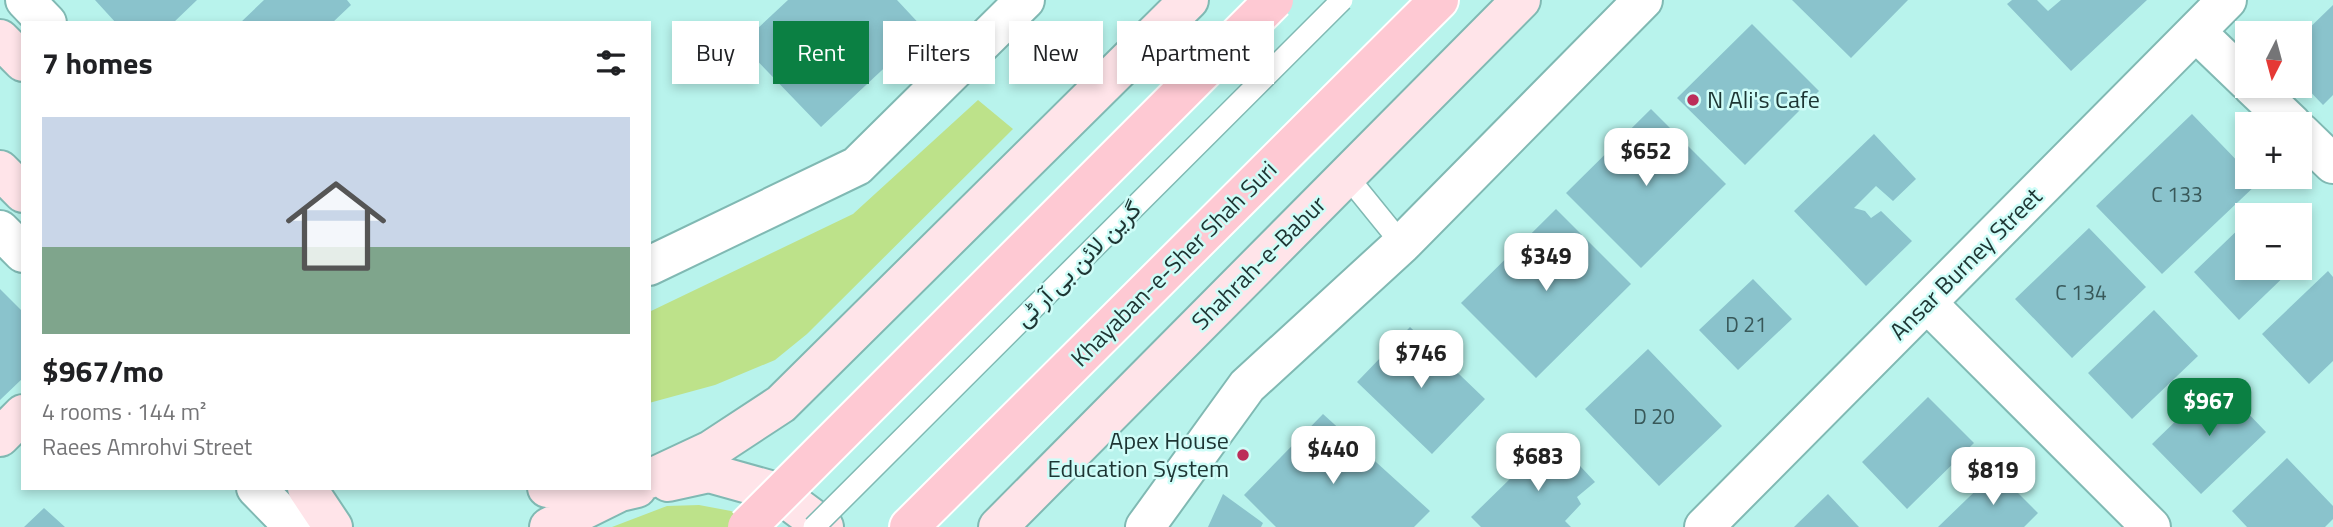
<!DOCTYPE html>
<meta charset="utf-8">
<style>
body{margin:0;font-family:"Titillium Web",Vazirmatn,sans-serif;background:#f2f2f2;color:#202124;height:100vh;display:flex;flex-direction:column;font-size:26px;white-space:nowrap}
*{box-sizing:border-box;margin:0}
p{font-size:23px;color:#757577}
.icon{flex:none;width:38px;height:38px;fill:none;stroke:currentColor;stroke-width:2;stroke-linecap:round;stroke-linejoin:round}
.map{position:relative;flex:1;overflow:hidden}
.sheet{position:absolute;left:21px;top:21px;width:630px;height:469px;display:flex;flex-direction:column;background:#fff;border-radius:0px;box-shadow:0 4px 10px #0003}
.sheet>*{flex:none}
.banner{position:absolute;left:672px;top:21px;width:665px;height:63px;display:flex;gap:14px}
.needle{width:46px;rotate:186deg}
.controls{position:absolute;left:2235px;top:21px;display:grid;gap:14px}
.controls a{display:grid;place-items:center;width:77px;height:77px;border-radius:0px;background:#fff;box-shadow:0 4px 10px #0003;font-size:35px}
.price{position:absolute;translate:-50% -60px;padding:0 16px;border-radius:14px;background:#fff;color:#222;font-size:23px;line-height:46px;filter:drop-shadow(0 2px 4px #0008)}
.price::after{content:'';position:absolute;left:50%;top:42px;width:21px;height:16px;margin-left:-10px;background:inherit;clip-path:polygon(0 0,100% 0,50% 100%)}
.price.active{background:#0b8043;color:#fff}
ul{padding:0;list-style:none}
li{display:grid;align-content:center;gap:14px;height:371px;padding:0 21px}
li+li{border-top:2px solid #e0e0e0}
li span{display:grid;place-items:center;height:217px;border-radius:0px;color:#555}
li>.icon{margin-inline-start:auto}
span .icon{width:126px;height:126px;fill:#fffc;stroke-width:1}
li b{font-size:30px}
h2{display:flex;justify-content:space-between;align-items:center;height:84px;padding:0 21px;font-size:30px}
.tag{padding:0 24px;border-radius:0px;background:#fff;box-shadow:0 4px 10px #0003;font-size:24px;line-height:63px}
.tag.active{background:#0b8043;color:#fff}
.map>svg:first-child{display:block}
</style>
<div class="map">
<svg width="2333" height="527" viewBox="0 0 2333 527">
<rect width="100%" height="100%" fill="#b8f3ec"/>
<!-- green -->
<path fill="#bde28a" d="M978 100 1013 129 807 334 775 360 715 385 649 403V312L853 214Z
M699 505 731 511 770 527H612L667 506Z"/>
<!-- building -->
<path fill="#8ac3cc" d="M95 0H197L173 23H116Z
M264 0H347L351 5 332 23H240Z
M788 0H897L925 30 821 127 741 44Z
M1792 0H1908L1851 58Z
M2012 0H2037L2048 11 2061 0H2147L2071 71 2007 4Z
M2333 5V95L2323 105 2300 81V37Z
M1752 24 1819 91 1745 165 1677 98Z
M1651 109 1726 184 1641 268 1566 193Z
M2192 114 2247 171V177H2252L2258 183 2162 274 2096 206Z
M1874 134 1916 179 1893 201 1876 186 1854 208 1865 211 1871 218 1881 211 1912 241 1866 286 1794 211Z
M1556 209 1631 284 1536 378 1461 303Z
M2247 221V268H2293L2239 320 2194 272Z
M2089 228 2146 287 2072 358 2015 299Z
M2328 271 2333 277V361L2309 384 2262 334Z
M1753 279 1792 319 1738 370 1699 330Z
M0 289 23 312V378L0 400Z
M2154 310 2198 356 2132 419 2088 373Z
M1410 327 1485 399 1432 454 1357 382Z
M1648 349 1722 426 1659 486 1585 409Z
M2217 381 2266 432 2201 494 2152 444Z
M1928 397 1974 443 1907 509 1862 462Z
M1323 414 1430 511 1414 527H1276L1244 495Z
M1553 437 1595 482 1577 497 1581 504 1565 521 1571 527H1481L1471 517Z
M2287 458 2333 506V519L2325 527H2247L2232 511Z
M1996 471 2038 513 2024 527H1938Z
M1223 494 1263 523 1261 527H1208Z
M1828 494 1859 527H1794Z
M44 508 65 527H24Z"/>
<g fill="none" stroke-linecap="round" stroke-linejoin="round">
<defs>
<path id="lane" d="M1346 175 1402 244"/>
<path id="street" d="M25 0 47 23
M2196 32 2247 81
M2252 86 2292 124
M2300 132 2333 164
M0 230 23 253
M649 266 857 166 1025 0
M1927 303 2151 527
M256 488 294 527
M1145 527 1247 386 1402 244 1643 0
M1704 527 2227 0"/>
<path id="secondary" d="M0 39 23 62
M0 170 23 193
M0 437 23 414
M649 479 711 450 781 404 1189 0
M668 482 709 473 777 492 824 527
M307 488 333 527
M547 488 615 492
M549 527 620 492 637 488
M998 527 1521 0"/>
<path id="primary" d="M909 527 1439 0"/>
</defs>
<!-- lane casing -->
<use href="#lane" stroke="#80b9b3" stroke-width="24"/>
<!-- street casing -->
<use href="#street" stroke="#80b9b3" stroke-width="42"/>
<!-- secondary casing -->
<use href="#secondary" stroke="#80b9b3" stroke-width="42"/>
<!-- primary casing -->
<use href="#primary" stroke="#fff" stroke-width="42"/>
<!-- lane -->
<use href="#lane" stroke="#fff" stroke-width="21"/>
<!-- street -->
<use href="#street" stroke="#fff" stroke-width="38"/>
<!-- secondary -->
<use href="#secondary" stroke="#ffe4e9" stroke-width="38"/>
<!-- primary -->
<use href="#primary" stroke="#fec9d3" stroke-width="38"/>
<defs>
<path id="lane-bridge" d="M814 527 1342 0"/>
<path id="primary-bridge" d="M747 527 1274 0"/>
</defs>
<!-- lane-bridge casing -->
<use href="#lane-bridge" stroke="#80b9b3" stroke-width="24" stroke-linecap="butt"/>
<!-- primary-bridge casing -->
<use href="#primary-bridge" stroke="#fff" stroke-width="42" stroke-linecap="butt"/>
<!-- lane-bridge -->
<use href="#lane-bridge" stroke="#fff" stroke-width="21"/>
<!-- primary-bridge -->
<use href="#primary-bridge" stroke="#fec9d3" stroke-width="38"/>
</g>
<!-- markers -->
<g fill="#bc2e5a" stroke="#cffdf8" stroke-width="2.5">
<circle cx="1693" cy="100" r="7"/>
<circle cx="1243" cy="455" r="7"/>
</g>
<g text-anchor="middle" stroke-width="5" stroke-linejoin="round" paint-order="stroke">
<!-- number labels -->
<g font-size="21" fill="#385859">
<text x="2177" y="202">C 133</text>
<text x="2081" y="300">C 134</text>
<text x="1746" y="332">D 21</text>
<text x="1654" y="424">D 20</text>
</g>
<!-- poi labels -->
<g font-size="24" fill="#1d3533" stroke="#cffdf8" text-anchor="start">
<text x="1707" y="108">N Ali's Cafe</text>
<text x="1229" y="449" text-anchor="end">Apex House<tspan x="1229" dy="28">Education System</tspan></text>
</g>
<!-- street labels -->
<g font-size="24" fill="#1d3533" stroke="#cffdf8">
<text transform="translate(1259 263) rotate(-45)" y="8">Shahrah-e-Babur</text>
<text transform="translate(1078 264) rotate(-45)" y="8">گرین لائن بی آر ٹی</text>
<text transform="translate(1174 264) rotate(-45)" y="8">Khayaban-e-Sher Shah Suri</text>
<text transform="translate(1966 264) rotate(-45)" y="8">Ansar Burney Street</text>
</g>
</g>
</svg>
<div class="controls">
<a><svg class="needle" viewBox="-14 -14 28 28"><path d="M0-13l5 13h-10z" fill="#e53935"/><path d="M0 13l5-13h-10z" fill="#757577"/></svg></a>
<a>+</a>
<a>−</a>
</div>
<b class="price" style="left:1646px;top:188px">$652</b>
<b class="price" style="left:1546px;top:293px">$349</b>
<b class="price" style="left:1421px;top:390px">$746</b>
<b class="price active" style="left:2209px;top:438px">$967</b>
<b class="price" style="left:1333px;top:486px">$440</b>
<b class="price" style="left:1538px;top:493px">$683</b>
<b class="price" style="left:1993px;top:507px">$819</b>
<div class="banner">
<a class="tag">Buy</a>
<a class="tag active">Rent</a>
<a class="tag">Filters</a>
<a class="tag">New</a>
<a class="tag">Apartment</a>
</div>
<section class="sheet">
<h2>7 homes<svg class="icon" aria-label="filters" viewBox="0 0 24 24"><path d="M4 7h16M4 17h16"/><circle cx="9" cy="7" r="2"/><circle cx="15" cy="17" r="2"/></svg></h2>
<ul>
<li><span style="background:linear-gradient(#c9d6e8 60%,#7fa58c 0)"><svg class="icon" aria-label="home" viewBox="0 0 24 24"><path d="M3 11l9-7 9 7M6 9v11h12V9"/></svg></span><div><b>$967/mo</b><p>4 rooms · 144 m²</p><p>Raees Amrohvi Street</p></div></li>
</ul>
</section>
</div>
